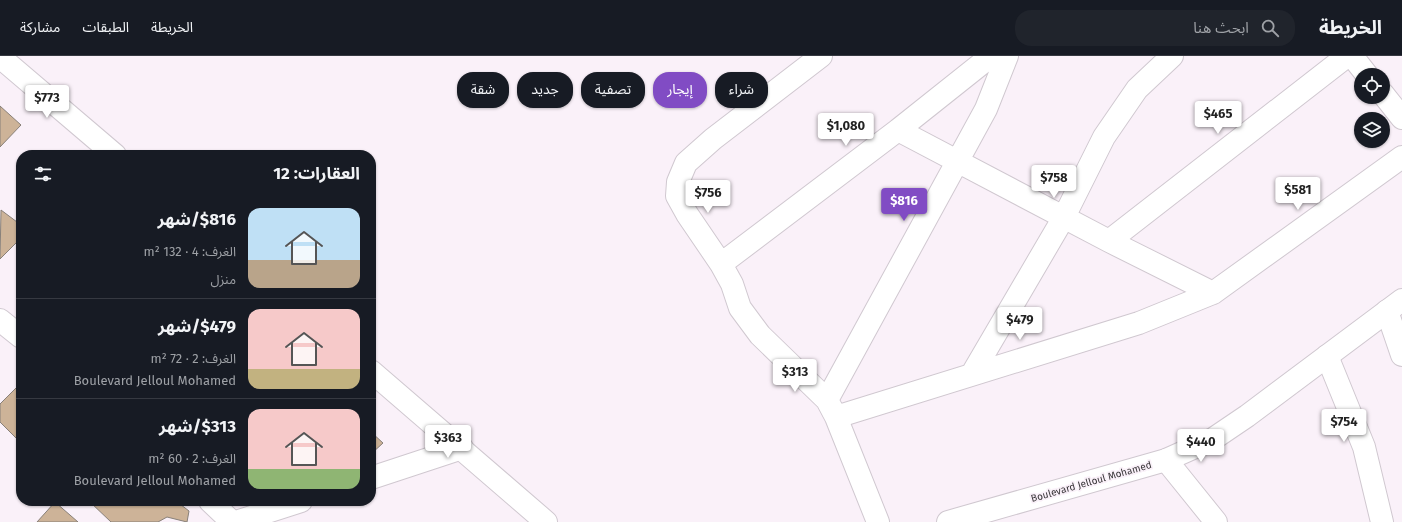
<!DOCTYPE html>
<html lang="ar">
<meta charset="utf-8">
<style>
body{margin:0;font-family:"Fira Sans","Noto Sans Arabic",sans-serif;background:#20242c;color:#f1f3f6;direction:rtl;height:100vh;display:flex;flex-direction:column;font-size:15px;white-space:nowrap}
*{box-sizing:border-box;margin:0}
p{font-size:13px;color:#9ea1a6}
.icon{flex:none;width:22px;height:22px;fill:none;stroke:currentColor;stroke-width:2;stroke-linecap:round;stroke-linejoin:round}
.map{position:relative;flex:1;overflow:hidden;direction:ltr}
.panel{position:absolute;left:16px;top:94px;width:360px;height:356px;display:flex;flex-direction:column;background:#171b24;border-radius:16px;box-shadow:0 1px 3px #0004;direction:rtl}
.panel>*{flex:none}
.top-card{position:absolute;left:388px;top:16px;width:380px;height:36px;direction:rtl;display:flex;gap:8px}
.controls{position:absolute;left:1354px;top:12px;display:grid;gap:8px}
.controls a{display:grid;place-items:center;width:36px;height:36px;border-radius:50%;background:#171b24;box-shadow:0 1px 3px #0004;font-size:20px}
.price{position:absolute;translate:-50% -34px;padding:0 9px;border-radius:4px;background:#fff;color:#222;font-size:13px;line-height:26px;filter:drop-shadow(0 1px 2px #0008)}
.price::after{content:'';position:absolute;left:50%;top:24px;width:12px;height:9px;margin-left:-6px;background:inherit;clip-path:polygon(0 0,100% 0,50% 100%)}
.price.selected{background:#814cc4;color:#fff}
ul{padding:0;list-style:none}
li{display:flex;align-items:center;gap:12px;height:100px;padding:0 16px}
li+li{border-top:1px solid #363941}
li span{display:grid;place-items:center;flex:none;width:112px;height:80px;border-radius:12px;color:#555}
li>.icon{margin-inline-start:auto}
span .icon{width:48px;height:48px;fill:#fffc;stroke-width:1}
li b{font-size:17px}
h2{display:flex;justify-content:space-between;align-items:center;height:48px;padding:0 16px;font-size:17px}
.tag{padding:0 14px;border-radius:16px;background:#171b24;box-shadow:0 1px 3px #0004;font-size:14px;line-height:36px}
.tag.selected{background:#814cc4;color:#fff}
header{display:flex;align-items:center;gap:24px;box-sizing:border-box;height:56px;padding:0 20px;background:#171b24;border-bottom:1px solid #363941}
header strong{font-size:19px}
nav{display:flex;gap:22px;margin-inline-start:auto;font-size:14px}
.search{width:280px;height:36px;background:#20242c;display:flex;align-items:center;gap:10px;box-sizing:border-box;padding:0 14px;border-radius:16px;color:#9ea1a6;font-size:15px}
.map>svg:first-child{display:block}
</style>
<header>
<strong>الخريطة</strong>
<div class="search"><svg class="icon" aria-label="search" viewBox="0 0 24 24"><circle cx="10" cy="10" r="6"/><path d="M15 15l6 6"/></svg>ابحث هنا</div>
<nav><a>الخريطة</a><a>الطبقات</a><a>مشاركة</a></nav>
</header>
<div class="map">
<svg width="1402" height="466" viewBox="0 0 1402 466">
<rect width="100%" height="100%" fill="#faf1f9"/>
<!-- building -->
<path fill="#cdb398" stroke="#888079" d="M0 50 21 69 0 91Z
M1 154 21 169V182L0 203Z
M21 327V380L18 384 0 366V348Z
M371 376 383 387 371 398Z
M89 445H176L189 455 187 466 167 461 158 466H111Z
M55 446 78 466H37Z"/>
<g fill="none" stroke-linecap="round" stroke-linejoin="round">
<defs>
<path id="minor" d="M821 0 713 83 686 107 678 126 677 140 687 158 721 208 732 228 740 252 760 279 827 344 836 361 878 466
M1352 0 1367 19
M1383 38 1402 62
M898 74 1109 185 1213 237
M1109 185 1347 0
M721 208 898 74 991 0
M1387 255 1402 299
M0 264 21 281
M1327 300 1364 391 1382 466
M972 318 1064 161 1104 81 1137 33 1172 0
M827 344 986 53 1007 0
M836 361 1139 267 1213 237 1402 101
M1166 404 1216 466
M371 422 462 392
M210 445 232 466
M236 466 301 445"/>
<path id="tertiary" d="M0 1 115 99
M371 315 546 466
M948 466 1166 404 1213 383 1247 360 1402 244"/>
</defs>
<!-- minor casing -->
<use href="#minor" stroke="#d0c8d0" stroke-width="24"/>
<!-- tertiary casing -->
<use href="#tertiary" stroke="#d0c8d0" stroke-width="24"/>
<!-- minor -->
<use href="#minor" stroke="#fff" stroke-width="22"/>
<!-- tertiary -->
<use href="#tertiary" stroke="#fff" stroke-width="22"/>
</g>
<g text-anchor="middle" stroke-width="3.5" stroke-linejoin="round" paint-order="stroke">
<!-- street labels -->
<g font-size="10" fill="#383538" stroke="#faf1f9">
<text transform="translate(1091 425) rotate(-16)" y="4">Boulevard Jelloul Mohamed</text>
</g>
</g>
</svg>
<div class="controls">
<a><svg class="icon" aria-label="locate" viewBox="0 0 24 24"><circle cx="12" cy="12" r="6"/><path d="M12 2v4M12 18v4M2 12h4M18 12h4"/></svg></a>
<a><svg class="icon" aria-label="layers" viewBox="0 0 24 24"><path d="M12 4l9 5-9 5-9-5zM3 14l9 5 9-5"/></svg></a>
</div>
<b class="price" style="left:47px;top:63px">$773</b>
<b class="price" style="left:1218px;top:79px">$465</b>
<b class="price" style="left:846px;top:91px">$1,080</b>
<b class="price" style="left:1054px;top:143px">$758</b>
<b class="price" style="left:1298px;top:155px">$581</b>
<b class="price" style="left:708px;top:158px">$756</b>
<b class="price selected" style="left:904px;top:166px">$816</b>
<b class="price" style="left:1020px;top:285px">$479</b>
<b class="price" style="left:795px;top:337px">$313</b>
<b class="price" style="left:1344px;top:387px">$754</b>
<b class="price" style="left:448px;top:403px">$363</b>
<b class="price" style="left:1201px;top:407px">$440</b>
<div class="top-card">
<a class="tag">شراء</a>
<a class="tag selected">إيجار</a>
<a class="tag">تصفية</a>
<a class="tag">جديد</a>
<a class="tag">شقة</a>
</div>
<section class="panel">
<h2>العقارات: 12<svg class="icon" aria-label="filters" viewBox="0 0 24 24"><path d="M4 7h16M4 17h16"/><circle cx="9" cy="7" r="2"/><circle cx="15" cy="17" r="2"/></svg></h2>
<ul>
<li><span style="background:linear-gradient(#bfe0f5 65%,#b9a48a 0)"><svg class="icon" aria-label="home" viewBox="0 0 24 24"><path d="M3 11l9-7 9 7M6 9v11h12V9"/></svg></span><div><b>$816/شهر</b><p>الغرف: 4 · 132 m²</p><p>منزل</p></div></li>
<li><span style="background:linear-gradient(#f6c9c9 75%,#c2b280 0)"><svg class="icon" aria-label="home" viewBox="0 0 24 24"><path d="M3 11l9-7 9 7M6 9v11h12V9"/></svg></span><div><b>$479/شهر</b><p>الغرف: 2 · 72 m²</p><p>Boulevard Jelloul Mohamed</p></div></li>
<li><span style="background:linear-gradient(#f6c9c9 75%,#8fb573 0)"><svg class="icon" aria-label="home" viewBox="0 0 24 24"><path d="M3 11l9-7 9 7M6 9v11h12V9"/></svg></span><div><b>$313/شهر</b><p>الغرف: 2 · 60 m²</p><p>Boulevard Jelloul Mohamed</p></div></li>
</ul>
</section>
</div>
